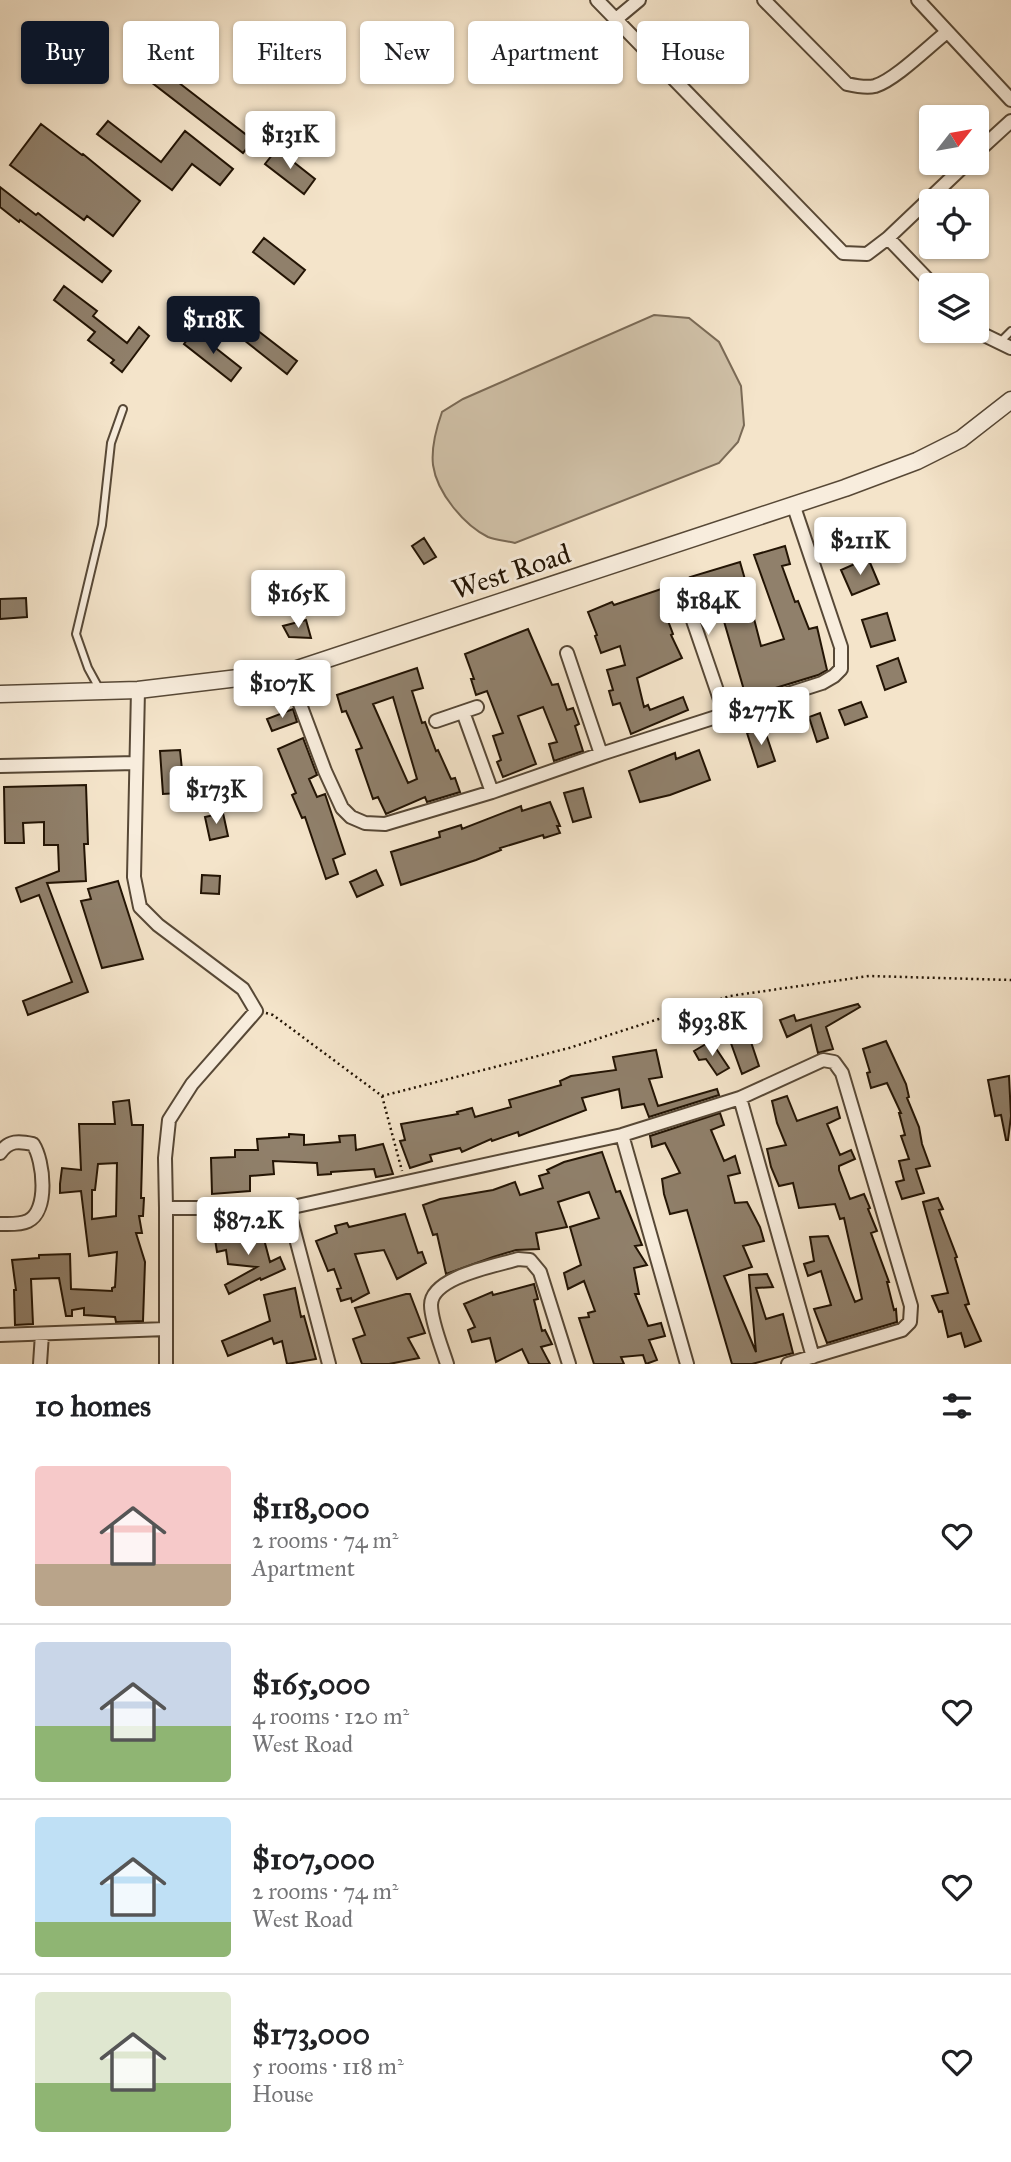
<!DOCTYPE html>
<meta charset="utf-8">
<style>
body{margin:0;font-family:"IM FELL Great Primer",serif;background:#f6f6f6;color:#202124;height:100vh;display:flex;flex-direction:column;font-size:26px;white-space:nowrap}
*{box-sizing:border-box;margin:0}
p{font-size:23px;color:#757577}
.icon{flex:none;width:38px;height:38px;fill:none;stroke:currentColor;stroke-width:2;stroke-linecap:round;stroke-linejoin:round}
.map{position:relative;height:1364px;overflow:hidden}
.sheet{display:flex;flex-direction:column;background:#fff;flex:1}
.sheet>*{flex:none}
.guide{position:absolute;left:21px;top:21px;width:970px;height:63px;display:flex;gap:14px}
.needle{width:46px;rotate:59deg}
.buttons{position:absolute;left:919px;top:105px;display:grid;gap:14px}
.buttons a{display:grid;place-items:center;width:70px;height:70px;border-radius:7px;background:#fff;box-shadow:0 2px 5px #0004;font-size:35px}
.price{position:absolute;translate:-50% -60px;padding:0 16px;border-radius:7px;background:#fff;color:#222;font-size:23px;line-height:46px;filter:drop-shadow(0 2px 4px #0008)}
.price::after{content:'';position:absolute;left:50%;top:42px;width:21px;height:16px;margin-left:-10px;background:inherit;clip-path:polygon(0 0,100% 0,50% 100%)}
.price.active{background:#111827;color:#fff}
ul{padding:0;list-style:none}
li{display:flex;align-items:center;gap:21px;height:175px;padding:0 35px}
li+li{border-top:2px solid #e0e0e0}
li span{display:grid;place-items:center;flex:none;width:196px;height:140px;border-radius:7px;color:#555}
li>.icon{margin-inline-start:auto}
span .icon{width:84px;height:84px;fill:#fffc;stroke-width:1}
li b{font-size:30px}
h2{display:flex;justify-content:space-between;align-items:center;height:84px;padding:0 35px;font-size:30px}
.tag{padding:0 24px;border-radius:7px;background:#fff;box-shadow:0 2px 5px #0004;font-size:24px;line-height:63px}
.tag.active{background:#111827;color:#fff}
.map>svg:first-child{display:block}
</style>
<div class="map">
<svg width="1011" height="1364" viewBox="0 0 1011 1364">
<rect width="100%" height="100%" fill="#f4e4ca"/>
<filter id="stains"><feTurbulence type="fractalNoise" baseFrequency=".00286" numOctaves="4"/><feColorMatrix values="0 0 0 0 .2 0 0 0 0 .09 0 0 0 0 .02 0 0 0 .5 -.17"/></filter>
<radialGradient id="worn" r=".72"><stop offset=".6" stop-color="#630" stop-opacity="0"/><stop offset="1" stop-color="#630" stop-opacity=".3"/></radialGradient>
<!-- green -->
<path fill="#d0c1a8" stroke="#7a6a56" stroke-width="2" d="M654 315 689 318 719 342 741 386 744 425 738 442 719 463 515 543C507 541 496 540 488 537 464 525 437 493 433 465 431 447 436 429 442 412L463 399Z"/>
<!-- building -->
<path fill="#90806b" stroke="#231404" stroke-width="2" fill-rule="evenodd" d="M161 69 253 140 243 153 151 82Z
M108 121 161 162 185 131 233 169 220 185 192 164 172 190 97 134Z
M41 124 82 155 83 154 140 201 113 236 87 216 84 220 10 165Z
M277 149 315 179 304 194 265 164Z
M0 187 36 215 38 213 111 271 102 282 20 220 19 222 0 207Z
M264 238 305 270 294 284 253 252Z
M64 286 97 311 93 316 127 343 139 327 149 336 122 372 111 363 114 360 88 340 95 332 54 300Z
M253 327 297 361 287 374 244 340Z
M194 331 241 368 231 381 184 344Z
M856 526 861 541 838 549 833 534Z
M424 538 436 557 424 564 412 546Z
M785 546 790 564 782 566 795 602 798 601 809 629 817 627 827 670 818 675 746 697 714 587 678 598 679 605 664 610 673 634 671 635 682 658 637 678 644 707 648 705 650 710 683 697 688 710 631 734 620 703 613 705 609 691 613 690 607 670 625 665 620 646 601 653 595 636 597 635 588 612 612 602 614 605 691 579 690 577 740 562 754 611H752L761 646 784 639 754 555Z
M868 558 879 584 852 595 841 570Z
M26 598 27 617 0 619V599Z
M887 613 895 640 871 647 862 620Z
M306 620 311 638 289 637 283 626Z
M528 629 552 685 558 684 567 710 573 708 579 724 575 726 583 751 554 761 549 744 557 742 543 707 518 716 536 764 503 777 497 762 501 760 493 736 503 733 487 691 476 695 471 679H474L465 654Z
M898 658 906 682 885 690 877 666Z
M417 668 423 688 412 691 422 723 425 722 436 751 438 750 451 779 455 778 460 792 427 802 425 797 386 814 378 797 373 799 356 750 362 748 346 711 342 712 337 695ZM393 697 417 779 408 783 373 704Z
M861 702 867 717 845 725 839 710Z
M293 709 297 722 272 731 267 719Z
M820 713 828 738 817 742 809 717Z
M764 728 775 761 758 767 747 733Z
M303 738 317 775 309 779 317 797 325 794 345 854 333 859 338 874 326 879 305 817 302 818 292 795 296 793 278 749Z
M180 750 182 770 228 767 229 790 163 794 160 751Z
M699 750 710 780 670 795 640 802 629 771 675 753 676 759Z
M86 785 88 844H84L86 881 47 883 88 992 28 1015 23 1001 72 982 39 895 21 902 16 888 59 871 58 845H44V822L23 823 24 843H5L4 787Z
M583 788 591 817 573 822 564 793Z
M550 802 560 826H557L560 833 544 838 543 835 500 848 501 850 476 860 401 885 391 852 440 837 439 832 461 825 462 829 521 806 522 811Z
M223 813 228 836 210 840 205 817Z
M376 870 383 885 357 897 350 882Z
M202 875 220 876 219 894 201 893Z
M118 881 143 959 102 968 81 901 91 899 88 889Z
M858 1004 860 1007 826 1027 833 1049 825 1051 818 1053 811 1025 787 1037 780 1020 794 1015 796 1021Z
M747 1030 759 1066 742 1074 728 1035Z
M711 1041 729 1068 717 1075 706 1059 699 1060 694 1051Z
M886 1041 906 1084 909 1097 907 1098 919 1127 922 1144 930 1166 916 1169 924 1193 902 1199 896 1182 904 1180 899 1161 909 1159 901 1136 905 1135 899 1113H901L887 1083 871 1088 867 1073 870 1072 863 1049Z
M656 1050 662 1077 649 1079 658 1106 717 1089 719 1095 649 1117 644 1104 622 1108 619 1089 582 1098 586 1110 519 1136 518 1132 492 1141 491 1139 462 1152 460 1148 430 1155 432 1161 410 1168 400 1141 405 1140 401 1124 458 1114 457 1112 472 1108 475 1117 511 1107 509 1100 561 1085 560 1081 571 1076 616 1070 613 1057Z
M1009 1076 1011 1116 1008 1140H1006L1001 1115 995 1116 988 1080Z
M787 1096 797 1121 837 1107 840 1118 827 1124 840 1155 851 1150 855 1159 839 1166V1170L850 1199 864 1194 870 1208 868 1209 877 1231 871 1233 889 1282H887L894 1310 896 1309 897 1322 827 1343 814 1309 831 1305 821 1271 808 1276 804 1264 814 1261 810 1237 828 1236 855 1302 862 1299 844 1218 840 1219 835 1204 799 1208 793 1183 779 1186 771 1167 767 1149 786 1145 777 1123 772 1101Z
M129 1100 132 1125H143L141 1198H144L143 1216H139L142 1233H136L145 1262 143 1321 116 1322 115 1317 84 1315V1308L72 1310V1316H66L59 1278 31 1279 33 1324 15 1325 14 1290H16L12 1260 39 1258V1255L70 1254 71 1289 112 1291V1288L115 1287 117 1252 89 1256 81 1191 60 1193V1184L62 1168 81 1170 79 1124H115L113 1102ZM117 1163 116 1216 92 1219V1190H95L98 1164Z
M720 1113 724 1125 711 1130 724 1161 735 1156 740 1173 728 1176 735 1203 747 1202 760 1227 764 1241 743 1246 752 1267 724 1276 756 1352 749 1275 767 1274 773 1287 756 1288 766 1319 783 1314 793 1353 752 1364H732L687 1210 670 1214 664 1194 662 1179 680 1173 665 1143 652 1147 650 1136Z
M289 1134 304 1135V1145L340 1142 339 1136 355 1135 356 1150 383 1144 393 1174 376 1177 374 1169 331 1172V1174L318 1175 317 1163 273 1161 274 1174 250 1176V1191L212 1194 211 1158 235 1157V1150H258L257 1139 289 1137Z
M602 1152 616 1192 620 1191 642 1245 635 1246 647 1265 634 1268 639 1294H635L648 1326 661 1323 665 1336 649 1340 657 1360 646 1364 643 1355 621 1357 624 1364H594L579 1318 589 1317 588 1313 595 1311 584 1281 568 1289 564 1273 581 1265 570 1227 599 1218 589 1192 558 1202 567 1227 536 1233 539 1249 516 1250 493 1257 446 1274 437 1234 433 1235 423 1205 440 1199 493 1190 515 1182 520 1195 543 1188 539 1176 549 1173 547 1170 564 1162Z
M938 1198 943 1209 939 1210 957 1257 955 1258 969 1304 965 1305 981 1341 965 1347 961 1333 948 1337 942 1311 939 1312 932 1296 948 1293 923 1202Z
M405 1214 418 1253 422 1252 426 1263 397 1279 384 1250 355 1254 369 1293 352 1302 351 1298 341 1301 337 1289 341 1288 334 1269 328 1271 316 1241 337 1233 335 1226 347 1223 349 1227Z
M261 1228 270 1262 280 1257 285 1269 261 1280 260 1278 229 1294 225 1285 257 1267 228 1264 226 1250 217 1252 215 1239Z
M534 1284 538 1299 534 1300 542 1331 545 1330 552 1344 541 1347 550 1364H529L522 1349 496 1362 490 1338 472 1342 468 1330 475 1327 464 1304 492 1292 493 1295Z
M295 1288 301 1317 304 1316 316 1359 287 1364 282 1341 274 1344 272 1338 228 1356 222 1341 270 1321 264 1295Z
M406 1294H410L425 1333 408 1338 419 1358 389 1364H362L353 1339 365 1335 355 1308Z"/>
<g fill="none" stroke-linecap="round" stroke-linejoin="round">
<defs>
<path id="service" d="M1000 342 1011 331
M100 690 88 668 76 634 102 525 111 443 123 409"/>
<path id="minor" d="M597 0 843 253 867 254 888 238 967 163
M764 0 847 84C856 86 866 88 875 86 895 80 929 46 947 32
M918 0 1011 100
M615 20 639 0
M976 153 1011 121
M888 238 933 285
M976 331 1011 348
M688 606 725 714
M567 653 601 754
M288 672 325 771 342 808 351 817 365 823 385 824 492 792 601 754 822 683 834 676 841 669V647L793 504
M138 690 134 877 140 907 158 925 243 989 256 1011 192 1084 169 1120 165 1158 166 1208
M463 712 492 792
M436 721 477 707
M0 766 136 763
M740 1098 813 1357
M622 1135 687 1364
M0 1153C9 1140 19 1141 33 1144 44 1161 49 1211 28 1221 20 1225 8 1224 0 1224
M288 1208 329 1364
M0 1335 166 1329
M40 1364 42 1334
M166 1364V1208H288L622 1135 740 1098 823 1060 834 1062 842 1073 911 1306 910 1322 902 1330 788 1364
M447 1364C442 1348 431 1321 431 1305 431 1277 495 1266 518 1259L530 1260 540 1272 569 1364"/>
<path id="tertiary" d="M0 694 138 690 288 672 845 488 917 461 961 439 1011 400"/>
</defs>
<!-- service casing -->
<use href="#service" stroke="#574836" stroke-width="10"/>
<!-- minor casing -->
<use href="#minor" stroke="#574836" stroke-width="16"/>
<!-- tertiary casing -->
<use href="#tertiary" stroke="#574836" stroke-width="19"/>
<!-- path -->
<path stroke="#231404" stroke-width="2.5" stroke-dasharray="2 3.5" stroke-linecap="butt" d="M266 1013 273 1015 382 1096 569 1048 730 996 869 976 1011 980
M382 1096 402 1171"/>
<!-- service -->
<use href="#service" stroke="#f8eddd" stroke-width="6"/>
<!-- minor -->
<use href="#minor" stroke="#f8eddd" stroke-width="12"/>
<!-- tertiary -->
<use href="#tertiary" stroke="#f8eddd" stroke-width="16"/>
</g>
<g text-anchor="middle" stroke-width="6" stroke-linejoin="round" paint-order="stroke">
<!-- street labels -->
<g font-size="28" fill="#231404" stroke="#f8eddd">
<text transform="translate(511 571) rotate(-18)" y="10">West Road</text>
</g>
</g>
<rect width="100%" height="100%" filter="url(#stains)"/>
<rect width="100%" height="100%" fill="url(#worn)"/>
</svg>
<div class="buttons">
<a><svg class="needle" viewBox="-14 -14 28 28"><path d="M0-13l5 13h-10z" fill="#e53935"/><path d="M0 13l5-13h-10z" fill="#757577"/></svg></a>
<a><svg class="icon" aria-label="locate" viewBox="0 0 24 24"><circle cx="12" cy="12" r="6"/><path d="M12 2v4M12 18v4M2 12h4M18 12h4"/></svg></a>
<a><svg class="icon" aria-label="layers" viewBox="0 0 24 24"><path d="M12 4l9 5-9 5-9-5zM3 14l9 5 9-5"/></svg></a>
</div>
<b class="price" style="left:290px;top:171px">$131K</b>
<b class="price active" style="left:213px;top:356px">$118K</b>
<b class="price" style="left:860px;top:577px">$211K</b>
<b class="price" style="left:298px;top:630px">$165K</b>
<b class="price" style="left:708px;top:637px">$184K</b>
<b class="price" style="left:282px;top:720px">$107K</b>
<b class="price" style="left:761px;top:747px">$277K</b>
<b class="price" style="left:216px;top:826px">$173K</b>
<b class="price" style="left:712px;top:1058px">$93.8K</b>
<b class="price" style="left:248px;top:1257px">$87.2K</b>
<div class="guide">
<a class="tag active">Buy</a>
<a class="tag">Rent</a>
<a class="tag">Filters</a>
<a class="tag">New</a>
<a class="tag">Apartment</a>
<a class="tag">House</a>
</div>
</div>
<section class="sheet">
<h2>10 homes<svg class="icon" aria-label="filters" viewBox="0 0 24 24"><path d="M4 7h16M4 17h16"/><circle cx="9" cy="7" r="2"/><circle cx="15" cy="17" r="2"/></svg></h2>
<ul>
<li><span style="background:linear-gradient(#f6c9c9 70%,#b9a48a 0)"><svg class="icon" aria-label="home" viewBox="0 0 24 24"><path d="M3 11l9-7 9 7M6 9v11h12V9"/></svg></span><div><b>$118,000</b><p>2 rooms · 74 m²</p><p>Apartment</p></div><svg class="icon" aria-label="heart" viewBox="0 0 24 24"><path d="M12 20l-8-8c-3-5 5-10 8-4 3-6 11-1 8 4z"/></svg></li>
<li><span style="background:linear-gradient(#c9d6e8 60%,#8fb573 0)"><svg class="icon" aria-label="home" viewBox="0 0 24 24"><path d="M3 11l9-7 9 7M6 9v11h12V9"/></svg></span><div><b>$165,000</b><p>4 rooms · 120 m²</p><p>West Road</p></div><svg class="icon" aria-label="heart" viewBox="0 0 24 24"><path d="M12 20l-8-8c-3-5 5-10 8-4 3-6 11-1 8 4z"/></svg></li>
<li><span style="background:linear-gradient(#bfe0f5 75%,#8fb573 0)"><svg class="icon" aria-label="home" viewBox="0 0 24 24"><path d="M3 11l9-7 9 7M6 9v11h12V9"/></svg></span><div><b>$107,000</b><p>2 rooms · 74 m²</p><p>West Road</p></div><svg class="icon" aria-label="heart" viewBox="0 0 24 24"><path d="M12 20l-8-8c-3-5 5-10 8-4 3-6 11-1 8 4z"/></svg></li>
<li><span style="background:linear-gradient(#dfe7d0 65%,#8fb573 0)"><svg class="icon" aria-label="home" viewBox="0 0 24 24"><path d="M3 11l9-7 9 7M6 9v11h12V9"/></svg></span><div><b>$173,000</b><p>5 rooms · 118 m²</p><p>House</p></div><svg class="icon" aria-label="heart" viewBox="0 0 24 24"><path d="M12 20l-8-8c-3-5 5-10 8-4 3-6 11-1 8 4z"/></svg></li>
</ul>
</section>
